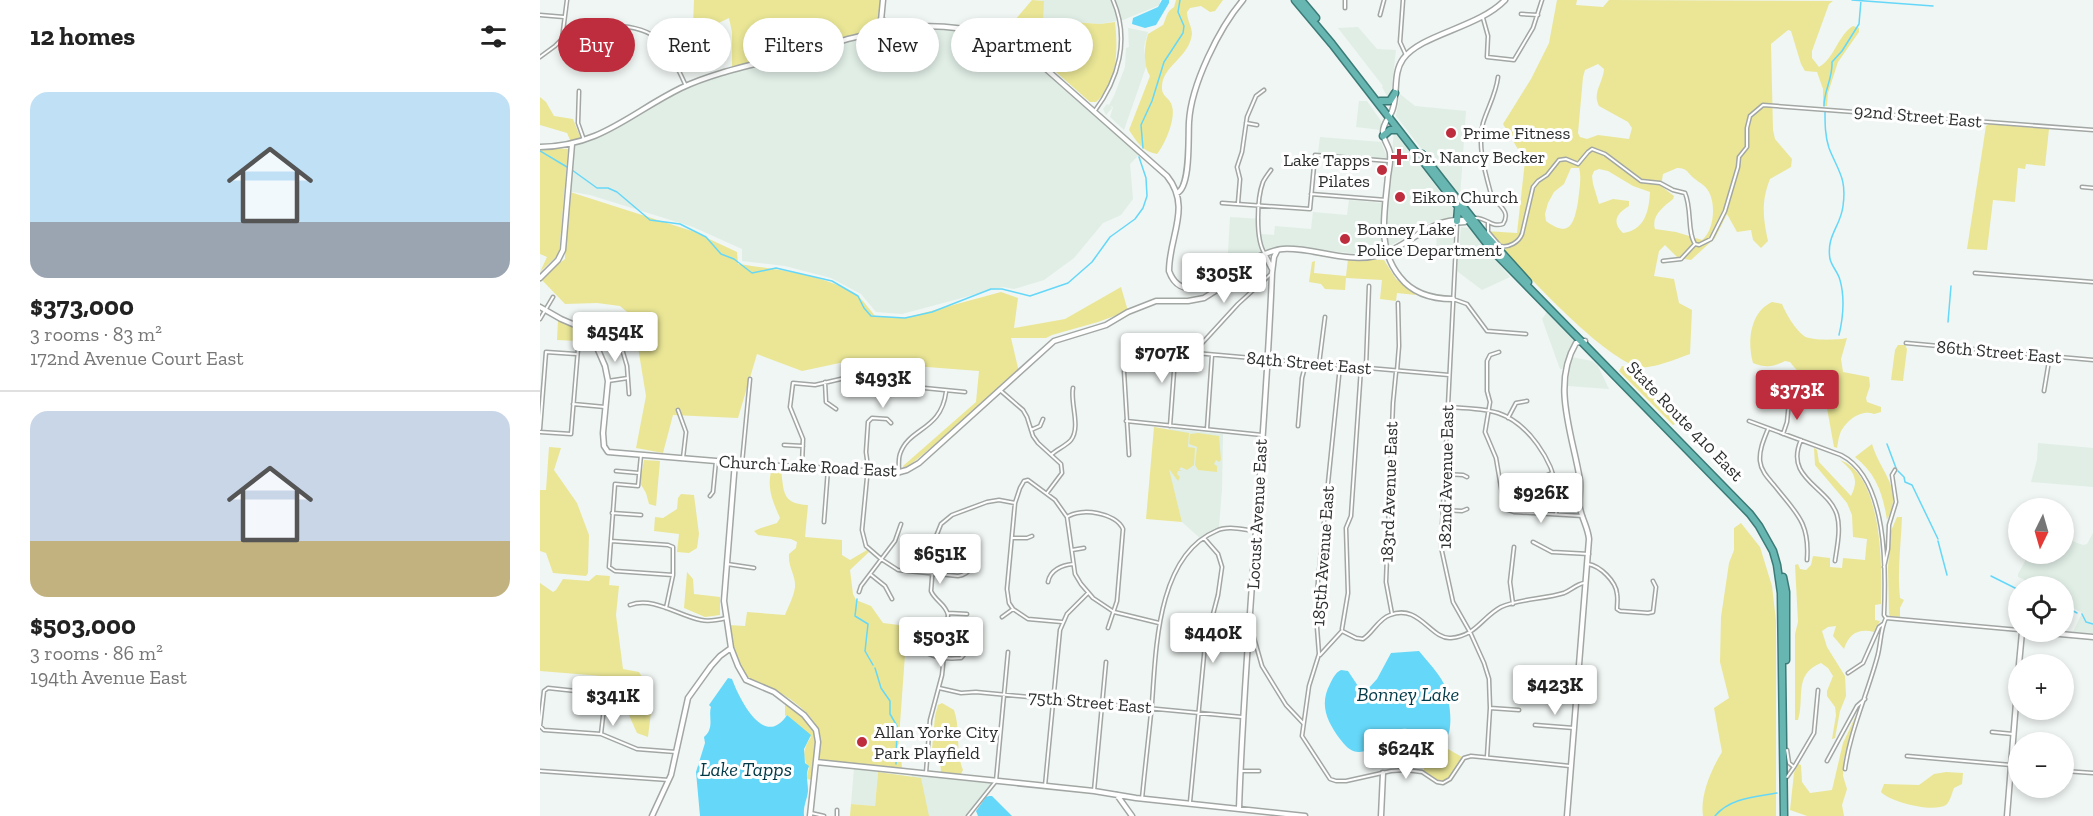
<!DOCTYPE html>
<meta charset="utf-8">
<style>
body{margin:0;font-family:"Zilla Slab",serif;background:#f6f6f6;color:#222;height:100vh;display:flex;flex-direction:column;font-size:22px;white-space:nowrap}
*{box-sizing:border-box;margin:0}
p{font-size:20px;color:#767676}
.icon{flex:none;width:33px;height:33px;fill:none;stroke:currentColor;stroke-width:2;stroke-linecap:round;stroke-linejoin:round}
.map{position:relative;flex:1;overflow:hidden}
.panel{display:flex;flex-direction:column;background:#fff;width:540px}
.panel>*{flex:none}
.hud{position:absolute;left:18px;top:18px;width:570px;height:54px;display:flex;gap:12px}
.needle{width:39px;rotate:185deg}
.controls{position:absolute;left:1468px;top:498px;display:grid;gap:12px}
.controls a{display:grid;place-items:center;width:66px;height:66px;border-radius:50%;background:#fff;box-shadow:0 3px 9px #0003;font-size:30px}
.price{position:absolute;translate:-50% -51px;padding:0 14px;border-radius:6px;background:#fff;color:#222;font-size:20px;line-height:39px;filter:drop-shadow(0 2px 3px #0008)}
.price::after{content:'';position:absolute;left:50%;top:36px;width:18px;height:14px;margin-left:-9px;background:inherit;clip-path:polygon(0 0,100% 0,50% 100%)}
.price.active{background:#bd2d3d;color:#fff}
ul{padding:0;list-style:none}
li{display:grid;align-content:center;gap:12px;height:318px;padding:0 30px}
li+li{border-top:2px solid #e0e0e0}
li span{display:grid;place-items:center;height:186px;border-radius:18px;color:#555}
li>.icon{margin-inline-start:auto}
span .icon{width:108px;height:108px;fill:#fffc;stroke-width:1}
li b{font-size:26px}
h2{display:flex;justify-content:space-between;align-items:center;height:72px;padding:0 30px;font-size:26px}
.tag{padding:0 21px;border-radius:27px;background:#fff;box-shadow:0 3px 9px #0003;font-size:21px;line-height:54px}
.tag.active{background:#bd2d3d;color:#fff}
main{display:flex;flex:1;min-height:0}
.map>svg:first-child{display:block}
</style>
<main>
<section class="panel">
<h2>12 homes<svg class="icon" aria-label="filters" viewBox="0 0 24 24"><path d="M4 7h16M4 17h16"/><circle cx="9" cy="7" r="2"/><circle cx="15" cy="17" r="2"/></svg></h2>
<ul>
<li><span style="background:linear-gradient(#bfe0f5 70%,#9aa5b1 0)"><svg class="icon" aria-label="home" viewBox="0 0 24 24"><path d="M3 11l9-7 9 7M6 9v11h12V9"/></svg></span><div><b>$373,000</b><p>3 rooms · 83 m²</p><p>172nd Avenue Court East</p></div></li>
<li><span style="background:linear-gradient(#c9d6e8 70%,#c2b280 0)"><svg class="icon" aria-label="home" viewBox="0 0 24 24"><path d="M3 11l9-7 9 7M6 9v11h12V9"/></svg></span><div><b>$503,000</b><p>3 rooms · 86 m²</p><p>194th Avenue East</p></div></li>
</ul>
</section>
<div class="map">
<svg width="1553" height="816" viewBox="0 0 1553 816">
<rect width="100%" height="100%" fill="#f0f6f3"/>
<!-- built -->
<path fill="#e0eee6" d="M497 0H620V5L583 20 560 24 502 20 504 1Z
M406 26 474 43 601 153 590 164 593 199 581 215 563 223 534 258 504 280 474 289 463 287 362 314 336 312 321 294 291 278 245 266 202 261V249L153 227 50 195 27 191 31 147 75 127 124 97 178 74 340 31Z
M818 27 837 49 856 50 851 94 848 98 842 87 843 86 798 28Z
M588 28 608 32 604 47 606 67 584 130 570 117 573 107 570 106 572 108 566 115 563 109 567 104 569 105 574 96 585 67 586 48 589 47Z
M860 94 875 106 926 111 920 198 856 116Z
M819 101H827L841 121V130L816 127Z
M854 131 915 211V215L907 219 887 224 850 246 847 243 846 218Z
M780 137 841 142 847 157 846 159 778 153Z
M809 200 843 203 842 248 840 252 819 254 745 246 736 247 687 271 690 217 721 219 720 234 734 235 735 226 771 229 773 212 807 215Z
M921 227 929 228 970 277 942 290 917 271Z
M913 228V250H896L897 231Z
M1007 312 1032 337 1034 341 1028 352 1024 369H1020L1002 319Z
M1031 357 1052 361 1058 366 1069 389 1028 386Z
M630 429 683 434 682 489 679 527 661 539 642 522 628 467Z
M1498 443 1553 448V487L1491 482 1497 460Z
M1553 533V633L1533 632 1542 613 1526 604 1528 599 1524 597V586H1499L1478 577V574L1489 554H1524V535L1529 540 1543 545 1547 544Z
M314 769 338 772 335 806 311 804Z
M372 775 451 783 425 816H368Z"/>
<!-- green -->
<path fill="#eae696" fill-rule="evenodd" d="M154 0H340L338 30 192 68V32L189 18 164 30 153 25Z
M492 0 504 1 503 20 560 24 575 22C578 48 578 84 556 102H550L483 43 463 34Z
M636 0H683L675 11 670 12 661 6 650 8 647 12C647 20 652 27 652 34 649 58 623 65 622 86 621 97 630 97 632 106 636 119 625 144 617 154 603 152 596 141 589 130L610 76C603 65 604 47 608 34L623 25C627 17 626 12 634 7Z
M1017 0H1037L1036 5 1063 7 1069 0 1293 1 1289 4 1272 51V58L1279 67C1294 59 1298 35 1313 26L1319 28V32L1298 62 1288 93 1287 106H1283V89L1277 72 1265 71 1261 64 1251 31 1248 30 1231 44 1233 130 1235 139 1252 159 1251 167 1230 179C1221 202 1223 217 1228 241L1221 248 1213 240 1211 230 1197 232 1187 214 1175 238 1151 260 1138 258 1125 245 1119 251 1114 276 1134 279 1139 303 1152 310 1150 354C1139 358 1112 369 1101 367 1064 362 975 261 945 231L977 233 985 161 963 124 991 79 1009 43ZM1058 64 1064 69C1063 83 1052 93 1059 106L1088 122 1092 128 1089 139 1058 135 1047 139 1040 137 1038 133 1043 77 1045 70ZM1031 168H1039C1042 179 1039 190 1038 202 1034 223 1030 239 1006 221L1005 214 1008 203 1014 192 1024 184ZM1137 168C1148 168 1147 173 1155 179 1160 183 1166 186 1169 192 1176 205 1174 231 1162 240L1136 232 1115 229C1111 216 1123 207 1133 199L1134 196 1121 186 1123 174ZM1059 169 1068 171 1093 186 1110 192C1109 211 1105 230 1083 233 1071 222 1077 213 1089 206V201L1073 199 1059 204 1053 184 1052 176 1054 171Z
M0 97 6 102 14 116 33 119 41 139 31 142 27 133 0 125Z
M1449 124 1509 129 1505 166 1486 164 1485 169 1478 168 1475 202 1453 200 1447 250 1427 249 1446 126Z
M0 147 28 149 19 254 0 272 7 257 0 254Z
M27 191 152 231 197 252 198 264C233 269 292 275 320 298 325 303 330 310 335 316L365 318 461 292 478 298 474 328 525 319 581 287 588 311 558 322 512 335 506 338H471L479 372 438 409 364 470 363 466 436 402 439 371 309 361 262 371 217 354 198 418 133 415 123 453 96 448 106 396 93 317 80 306 57 303 25 304 0 278 25 259Z
M808 259 844 260 856 279 876 295 857 293 856 301 840 299 842 280 806 278 805 290 785 289 781 284 769 282 772 262 775 261 774 273 806 276Z
M1232 302 1242 304C1246 314 1255 329 1264 336 1271 341 1299 340 1307 338L1301 359 1303 372 1329 377 1330 386 1326 398 1327 402 1341 407V412L1334 414C1321 409 1305 421 1300 434 1298 439 1298 444 1297 448L1294 447 1285 397C1275 384 1260 376 1250 362L1245 361C1233 367 1226 368 1213 363 1207 342 1210 312 1232 302Z
M18 320 43 331 37 341 17 340Z
M1358 345H1365L1367 349 1363 381 1351 380 1355 350Z
M1082 366 1089 368 1123 402 1130 404 1139 416 1137 423 1133 425 1079 371Z
M614 427 649 433 648 447 655 448 654 465 647 470 641 467 639 470 642 471H638L637 474 640 477 638 481 629 469 642 522 606 519Z
M658 433 679 436 681 460 679 462 676 460 674 464 677 466V472L658 470 655 465 657 447 649 444 650 434Z
M1332 444C1341 474 1364 488 1347 520 1343 494 1336 473 1315 457Z
M9 447 21 448 14 470 37 503 49 535 48 573 46 576 13 573 6 553 0 551V490H6Z
M1274 448 1277 450 1279 462 1311 496C1319 480 1315 472 1300 460 1343 476 1342 567 1341 604L1335 605V620L1340 621 1334 632C1318 628 1309 634 1304 649L1293 636 1296 626 1288 627 1282 631 1287 647 1305 676 1306 696 1300 711 1295 738 1292 739 1296 715 1295 707 1287 696V691L1293 676 1288 668 1281 663C1253 674 1265 698 1258 720H1255V634L1258 622 1255 565 1258 564 1260 569 1266 570 1271 565 1273 556 1290 558V567L1302 568 1303 558 1325 560 1327 539 1313 537 1312 515 1307 503 1275 465Z
M104 460 120 461 116 506 109 504 106 493 100 483Z
M236 469 241 470C244 492 242 504 268 505L265 537 302 540V555L310 560 327 550 329 552 310 570 313 594 316 600 331 606 343 623 367 626 358 752 361 755 362 768 278 761C279 752 281 742 279 733 275 715 249 697 233 689 225 684 215 684 208 677 195 664 192 642 189 625L205 626 207 612 245 615C248 607 254 596 255 587 256 575 248 568 249 554L256 548 257 542 251 539 218 535 214 531 221 528 237 523 240 518C233 502 227 489 231 472Z
M141 494 154 495 159 534 157 548 149 553 137 552 139 534 114 531 115 517 123 518 137 509 138 498Z
M1357 517H1362C1361 544 1357 572 1360 598L1364 600 1360 608V617L1350 616 1349 614 1348 567 1351 531Z
M1201 523 1220 547 1232 586 1236 621V816H1163C1160 795 1171 770 1182 752L1174 708 1189 698 1180 662 1181 617 1189 563 1194 550V528Z
M147 572 153 579 154 594 180 597V615L165 617 144 608Z
M56 575 70 576 69 585 79 586 76 615 83 669 99 672 113 695 108 737 97 733 84 704 86 678 0 671V583L13 592 16 590 23 579 49 581Z
M245 702C283 733 277 734 273 780L266 779 269 768C261 757 264 747 271 737L247 715 245 716Z
M402 703 414 710C421 730 415 751 423 770L421 774 401 772 400 759 392 749 395 716 398 705Z
M1318 711 1304 758 1303 776 1307 789 1302 805 1304 816H1267L1250 810 1254 773 1258 764 1261 765 1262 782 1270 793 1292 790 1303 743Z
M885 745 895 747 901 745 922 757C917 765 909 787 896 780 891 777 888 774 884 771Z
M338 772 381 778 389 816H310L311 804 335 806Z
M1406 772 1423 773 1422 784 1414 788C1412 793 1410 802 1406 805 1393 813 1350 802 1341 792L1344 784 1379 785 1394 774Z"/>
<!-- water -->
<path fill="#65d7f8" d="M622 0H629V3L616 25 605 28 592 24 593 18 618 7Z
M879 651C887 661 898 672 904 684 910 699 919 748 892 747 879 747 879 730 867 729 849 726 836 753 818 752 809 751 805 745 800 739 787 721 779 705 790 684 793 678 795 673 801 670L808 671 820 689 827 690 837 679 851 653Z
M188 678 192 679C199 698 224 750 247 715L271 735 264 749 265 763 269 766C265 776 268 780 268 791 267 800 263 806 264 816H160L156 772 165 743 164 737C175 728 168 716 171 707L169 705Z
M449 796H452L472 816H438L436 811 446 797Z"/>
<g fill="none" stroke-linecap="round" stroke-linejoin="round">
<!-- stream -->
<path stroke="#65d7f8" stroke-width="1.5" d="M1312 0 1393 6
M1284 106C1284 90 1293 78 1292 62L1302 51 1319 24 1321 0
M1285 111C1285 124 1285 136 1289 148 1298 171 1307 178 1303 206 1301 226 1286 235 1290 259 1292 267 1298 272 1300 280 1305 298 1303 318 1299 335
M603 148 601 125 612 101 624 62 643 33 644 26 638 12 640 0
M0 151 27 167
M32 170 57 188H68L77 192 110 220 140 224 166 237 181 254 194 259 212 273 236 268 292 281 318 296 324 308 331 316 365 318 392 312 451 289H462L490 296 528 283 552 262 570 237 595 219 603 208 607 196 606 178 599 157
M1408 322 1411 286
M1347 444 1356 468
M1358 471 1364 477 1365 482 1372 485 1398 539
M1398 541 1407 575
M1451 576 1479 590
M317 599 315 616 328 624 325 651 333 665
M1524 606 1537 613
M1542 614 1546 622 1553 624
M335 668 341 688 350 701V714L357 726 356 764
M1175 816C1190 798 1215 797 1237 793"/>
<defs>
<path id="minor" d="M863 0 860 42 866 55
M805 8V0
M981 14 998 15
M0 15 24 17
M840 15 844 0
M943 18 948 36 947 57 974 60 993 28 1002 0
M61 24C118 28 123 36 146 86
M123 43 135 27
M73 55 83 63
M0 57 15 46 22 39 27 0
M60 65C75 54 81 45 82 26
M138 68 169 53
M39 91 38 123 44 140
M554 112C579 79 590 39 573 0
M706 123 717 125
M1542 187 1553 188
M771 194 846 200
M682 203 770 209 775 155 849 161
M698 203 700 179 697 167 702 152 707 117 716 96 724 90
M935 218C946 217 951 228 963 224 972 210 956 205 951 194 945 172 937 145 943 123 948 107 956 94 958 77
M948 223V232L960 246C969 248 979 242 982 234L993 187 998 181 1007 175 1019 160 1026 159 1038 164 1048 152 1052 149 1065 154 1101 181 1120 183 1133 190 1145 193C1152 209 1147 232 1155 244L1159 245 1171 239 1185 211 1198 167 1199 157 1207 147V128L1210 116 1223 105 1553 130
M917 224 901 547 913 602 930 632 944 663 949 679 950 708 947 757
M725 254C715 240 717 198 723 182 725 178 728 174 731 170
M1123 261 1141 259 1155 244
M1435 273 1553 282
M913 299 927 304 947 331 986 334
M0 319 13 297
M83 333 82 349 87 366 89 394
M1366 343 1553 360
M629 351 637 353 644 352 909 375
M654 352 698 304 732 273
M959 352 950 355 947 361V391L950 402 945 432 956 458 964 505 968 510 974 512 1043 516
M779 364 785 317
M800 366 778 581 776 614 779 654 769 686 762 736 790 779 796 781H806L851 771 866 770 882 772 897 782 903 783 910 779 924 758 931 756 1030 766
M826 367 829 286
M584 371 589 455
M857 371 859 346 858 303
M68 381 88 378
M285 382 286 402 296 409
M461 391 483 410 487 417 493 436 498 443 521 464 522 473 507 493
M1504 391 1509 361 1512 358
M33 404 65 407
M907 407C924 408 942 408 958 413 988 423 1013 460 1017 491 1018 498 1017 507 1016 514
M138 410 146 432 143 458
M968 418 976 403 987 401
M586 421 722 435
M1209 421 1301 455C1348 479 1346 570 1344 615L1346 618
M351 423 347 419 332 418 328 422 326 452 328 467 322 530 326 546 341 559 358 570 418 576C433 574 433 562 435 549
M630 426 635 358 637 353
M758 426 762 378 766 363
M0 429 6 352 36 354
M667 429 672 355
M1228 429C1224 439 1219 450 1220 461 1221 471 1228 478 1234 485 1256 513 1270 522 1267 560
M491 430 500 426 503 419
M0 432 31 434 38 349 41 339 46 333
M1243 434 1247 422 1249 402
M1261 440C1244 479 1288 486 1297 515 1301 529 1297 547 1295 561
M244 445 263 446
M512 454C517 449 526 446 531 440 541 427 530 403 533 388
M101 455 98 486 75 484 69 567 75 571 133 575
M202 463 210 379
M262 466 263 439 250 407 253 383 275 385 305 378 333 383 425 392
M76 471 99 473
M359 473C359 467 358 460 360 454 369 427 401 431 406 392
M905 474 923 475 927 477
M1003 477 1012 473
M170 496 173 492 176 461
M902 510 922 511 927 509
M72 513 101 515
M527 517C541 507 576 513 583 529L577 601 568 628
M284 522 288 469
M472 538H487L492 536
M71 541 128 545 133 547V575L126 608
M993 542 1012 552 1049 554
M532 550 544 548
M187 564 214 568
M1048 564C1060 566 1076 581 1077 594 1078 599 1077 605 1077 609L1080 611 1108 613 1113 612 1116 587 1113 581
M1344 567 1348 549 1349 525 1356 502 1352 475 1355 470
M330 574 345 586 352 599
M508 582C510 570 522 565 533 564
M319 592 321 586 355 541 361 524
M973 604 970 582 974 547
M90 605C113 596 139 616 161 620 169 622 178 620 186 618
M473 609 469 603 467 589 475 503 480 488 484 481 488 480 515 500 527 517 535 574 541 584 553 598 574 612 619 623
M408 613 427 614
M852 614 846 582 853 403 856 372
M462 617 473 609 488 619 522 622
M1346 618 1479 630
M710 624 722 666 746 705 763 723
M802 629 808 593 806 528 811 516 821 368
M802 631 816 638 823 639C833 633 838 619 850 615 879 603 891 640 911 638 936 636 942 617 961 607 978 599 1005 599 1024 593 1031 590 1037 584 1044 583
M383 647 384 651C394 659 409 659 421 658L427 651
M780 655 802 631
M1308 673 1323 663 1339 627 1343 624
M399 688 421 693 436 692 702 717
M950 708 979 710
M995 725 1034 728
M1452 732 1473 734
M61 734 65 699 64 694 8 688 4 691 0 726 4 730 61 734 97 749 136 752
M1247 750 1249 763 1254 767 1247 777
M1367 756 1471 765
M1287 761 1317 706 1325 699
M1471 766 1479 767
M1254 767 1274 733 1278 690
M1305 769C1310 731 1327 695 1337 658 1341 645 1340 630 1346 618
M0 771 129 780
M701 771H719
M1524 771 1553 773
M386 773 390 720 402 675 408 615C406 604 395 601 391 591L395 539 401 524 412 515 447 502 459 500 475 503
M505 786 520 630 527 614 548 593
M554 791 566 662
M602 799C605 767 609 735 612 703 616 649 617 556 676 531 688 525 704 530 716 531
M650 802 665 645 678 595 682 567 678 554 664 538
M271 813 284 816
M297 816V810
M428 816 456 781 468 652"/>
<path id="tertiary" d="M341 19 355 28
M340 31 343 0
M0 147C61 146 90 113 141 88 175 72 213 65 250 55 318 37 375 14 446 34 458 37 469 40 480 46L627 176C652 207 629 236 629 271 634 285 644 291 659 287 679 278 724 250 743 249 772 247 806 263 835 256 868 249 889 216 927 220
M637 193C651 187 648 136 649 122 651 85 679 28 703 0
M902 224 925 222 929 219
M725 255 732 269
M0 278 18 260 23 250 32 144
M913 299C893 299 873 294 860 277 836 248 845 211 848 176 849 169 851 161 850 153 849 146 843 140 843 132 843 122 851 117 853 108 858 91 853 73 863 59 881 34 938 28 965 0
M0 307 21 319 42 328 52 336 65 366 68 381 63 433 64 446 68 452 225 465 356 473 367 470 379 463 514 341 566 325 588 312 616 301H648L664 298 683 286 686 280 684 275
M195 462 184 601 191 648 198 666 206 680 234 692 264 715 276 730 278 742 270 816
M1498 632 1553 637
M1479 664 1482 632
M276 762 554 791 596 798 765 816
M577 795 592 816
M699 809C705 630 725 452 732 273L734 257 737 251
M112 816 131 775 148 698 171 666 180 656 191 648
M841 816 843 773
M1027 816 1049 539C1048 528 1042 519 1040 508 1039 499 1041 489 1040 480 1033 436 1011 385 1036 343L1045 341
M1467 816 1479 665"/>
<path id="trunk" d="M755 0 792 44 951 249 1210 514 1219 526 1233 551 1237 565 1241 593 1244 816
M761 0 776 18
M840 101H850L855 93
M843 136 850 130H858
M882 154 943 232 988 282
M917 221 918 209
M1243 577 1246 592V660"/>
</defs>
<!-- minor casing -->
<use href="#minor" stroke="#a2a7a4" stroke-width="5"/>
<!-- tertiary casing -->
<use href="#tertiary" stroke="#a2a7a4" stroke-width="7"/>
<!-- trunk casing -->
<use href="#trunk" stroke="#3b7b77" stroke-width="9"/>
<!-- minor -->
<use href="#minor" stroke="#fff" stroke-width="2"/>
<!-- tertiary -->
<use href="#tertiary" stroke="#fff" stroke-width="4"/>
<!-- trunk -->
<use href="#trunk" stroke="#68b6b2" stroke-width="6"/>
</g>
<!-- markers -->
<g fill="#bd2d3d" stroke="#fff" stroke-width="2">
<circle cx="911" cy="133" r="6"/>
<path d="M856 148h6v6h6v6h-6v6h-6v-6h-6v-6h6z"/>
<circle cx="842" cy="170" r="6"/>
<circle cx="860" cy="197" r="6"/>
<circle cx="805" cy="239" r="6"/>
<circle cx="322" cy="742" r="6"/>
</g>
<g text-anchor="middle" stroke-width="6" stroke-linejoin="round" paint-order="stroke">
<!-- street labels -->
<g font-size="18" fill="#2d302e" stroke="#fff">
<text transform="translate(1378 116) rotate(5)" y="6">92nd Street East</text>
<text transform="translate(1459 352) rotate(5)" y="6">86th Street East</text>
<text transform="translate(769 363) rotate(5)" y="6">84th Street East</text>
<text transform="translate(1145 421) rotate(46)" y="6">State Route 410 East</text>
<text transform="translate(268 466) rotate(3)" y="6">Church Lake Road East</text>
<text transform="translate(906 477) rotate(-89)" y="6">182nd Avenue East</text>
<text transform="translate(849 492) rotate(-88)" y="6">183rd Avenue East</text>
<text transform="translate(717 514) rotate(-87)" y="6">Locust Avenue East</text>
<text transform="translate(783 556) rotate(-86)" y="6">185th Avenue East</text>
<text transform="translate(550 702) rotate(5)" y="6">75th Street East</text>
</g>
<!-- poi labels -->
<g font-size="18" fill="#2d302e" stroke="#fff" text-anchor="start">
<text x="923" y="139">Prime Fitness</text>
<text x="872" y="163">Dr. Nancy Becker</text>
<text x="830" y="166" text-anchor="end">Lake Tapps<tspan x="830" dy="21">Pilates</tspan></text>
<text x="872" y="203">Eikon Church</text>
<text x="817" y="235">Bonney Lake<tspan x="817" dy="21">Police Department</tspan></text>
<text x="334" y="738">Allan Yorke City<tspan x="334" dy="21">Park Playfield</tspan></text>
</g>
<!-- water labels -->
<g font-size="20" font-style="italic" fill="#023947" stroke="#fff">
<text x="868" y="701">Bonney Lake</text>
<text x="206" y="776">Lake Tapps</text>
</g>
</g>
</svg>
<div class="controls">
<a><svg class="needle" viewBox="-14 -14 28 28"><path d="M0-13l5 13h-10z" fill="#e53935"/><path d="M0 13l5-13h-10z" fill="#767676"/></svg></a>
<a><svg class="icon" aria-label="locate" viewBox="0 0 24 24"><circle cx="12" cy="12" r="6"/><path d="M12 2v4M12 18v4M2 12h4M18 12h4"/></svg></a>
<a>+</a>
<a>−</a>
</div>
<b class="price" style="left:684px;top:304px">$305K</b>
<b class="price" style="left:75px;top:363px">$454K</b>
<b class="price" style="left:622px;top:384px">$707K</b>
<b class="price" style="left:343px;top:409px">$493K</b>
<b class="price active" style="left:1257px;top:421px">$373K</b>
<b class="price" style="left:1001px;top:524px">$926K</b>
<b class="price" style="left:400px;top:585px">$651K</b>
<b class="price" style="left:673px;top:664px">$440K</b>
<b class="price" style="left:401px;top:668px">$503K</b>
<b class="price" style="left:1015px;top:716px">$423K</b>
<b class="price" style="left:73px;top:727px">$341K</b>
<b class="price" style="left:866px;top:780px">$624K</b>
<div class="hud">
<a class="tag active">Buy</a>
<a class="tag">Rent</a>
<a class="tag">Filters</a>
<a class="tag">New</a>
<a class="tag">Apartment</a>
</div>
</div>
</main>
